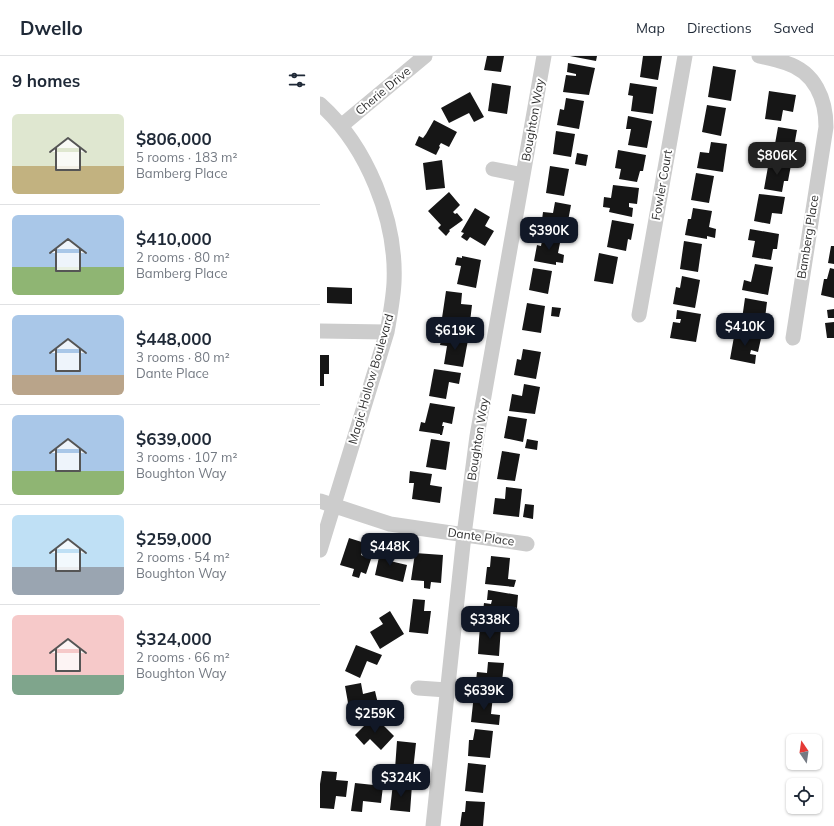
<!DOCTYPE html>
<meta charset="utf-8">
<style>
body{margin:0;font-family:Mulish,sans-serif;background:#f6f6f7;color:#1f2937;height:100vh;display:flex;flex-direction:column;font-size:15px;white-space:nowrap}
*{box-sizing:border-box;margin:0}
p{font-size:13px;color:#747a83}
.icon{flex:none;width:22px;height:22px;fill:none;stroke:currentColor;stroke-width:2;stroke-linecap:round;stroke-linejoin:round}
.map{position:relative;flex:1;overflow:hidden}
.sheet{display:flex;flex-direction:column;background:#fff;width:320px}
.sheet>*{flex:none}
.needle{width:26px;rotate:347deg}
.buttons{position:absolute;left:466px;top:678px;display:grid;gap:8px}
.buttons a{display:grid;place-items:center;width:36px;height:36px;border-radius:6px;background:#fff;box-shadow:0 1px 3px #0004;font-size:20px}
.price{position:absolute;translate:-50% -34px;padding:0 9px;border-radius:8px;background:#111827;color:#fff;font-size:13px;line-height:26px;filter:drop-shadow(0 1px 2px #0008)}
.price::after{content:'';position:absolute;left:50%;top:24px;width:12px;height:9px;margin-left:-6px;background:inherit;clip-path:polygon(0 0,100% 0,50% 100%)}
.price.active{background:#222;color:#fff}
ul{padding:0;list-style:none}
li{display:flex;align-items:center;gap:12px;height:100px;padding:0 12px}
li+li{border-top:1px solid #e0e1e3}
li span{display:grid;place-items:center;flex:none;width:112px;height:80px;border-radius:6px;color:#555}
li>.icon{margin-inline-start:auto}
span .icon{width:48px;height:48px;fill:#fffc;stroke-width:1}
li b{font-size:17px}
h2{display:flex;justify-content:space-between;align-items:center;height:48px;padding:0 12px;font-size:17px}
header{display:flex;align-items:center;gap:24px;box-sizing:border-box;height:56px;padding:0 20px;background:#fff;border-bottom:1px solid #e0e1e3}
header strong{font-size:19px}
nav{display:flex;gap:22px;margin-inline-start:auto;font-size:14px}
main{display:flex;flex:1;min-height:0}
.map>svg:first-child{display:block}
</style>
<header>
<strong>Dwello</strong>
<nav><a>Map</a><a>Directions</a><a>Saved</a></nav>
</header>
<main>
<section class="sheet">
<h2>9 homes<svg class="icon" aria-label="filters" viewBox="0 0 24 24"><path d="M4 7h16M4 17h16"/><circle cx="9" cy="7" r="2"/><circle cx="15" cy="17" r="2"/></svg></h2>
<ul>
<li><span style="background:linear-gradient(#dfe7d0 65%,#c2b280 0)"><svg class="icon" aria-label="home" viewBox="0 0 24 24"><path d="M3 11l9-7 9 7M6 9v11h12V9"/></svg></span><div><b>$806,000</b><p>5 rooms · 183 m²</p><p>Bamberg Place</p></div></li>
<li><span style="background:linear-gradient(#a9c7e8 65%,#8fb573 0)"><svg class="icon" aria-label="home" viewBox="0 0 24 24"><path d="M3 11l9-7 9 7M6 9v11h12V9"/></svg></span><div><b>$410,000</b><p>2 rooms · 80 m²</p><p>Bamberg Place</p></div></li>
<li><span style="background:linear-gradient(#a9c7e8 75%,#b9a48a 0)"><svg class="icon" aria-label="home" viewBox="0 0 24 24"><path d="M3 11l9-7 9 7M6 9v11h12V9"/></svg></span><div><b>$448,000</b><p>3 rooms · 80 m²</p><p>Dante Place</p></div></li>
<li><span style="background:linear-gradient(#a9c7e8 70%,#8fb573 0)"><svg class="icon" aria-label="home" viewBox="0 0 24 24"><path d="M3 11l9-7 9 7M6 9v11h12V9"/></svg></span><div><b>$639,000</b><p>3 rooms · 107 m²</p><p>Boughton Way</p></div></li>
<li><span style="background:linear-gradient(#bfe0f5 65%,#9aa5b1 0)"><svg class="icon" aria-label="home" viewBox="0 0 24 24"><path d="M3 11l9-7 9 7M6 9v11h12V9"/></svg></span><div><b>$259,000</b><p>2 rooms · 54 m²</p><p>Boughton Way</p></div></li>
<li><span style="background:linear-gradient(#f6c9c9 75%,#7fa58c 0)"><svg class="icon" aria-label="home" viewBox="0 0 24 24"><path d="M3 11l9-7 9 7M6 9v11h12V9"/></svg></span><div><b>$324,000</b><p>2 rooms · 66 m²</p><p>Boughton Way</p></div></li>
</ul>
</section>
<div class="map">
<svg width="514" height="770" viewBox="0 0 514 770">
<rect width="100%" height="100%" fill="#fff"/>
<!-- building -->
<path fill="#161616" d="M167 0H184L181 16 164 14Z
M250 0H277L276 5Z
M323 0H342L338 24 320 21Z
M248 7 275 12 269 39 243 36 246 19 256 20V18L247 16Z
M393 10 416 14 411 45 388 41Z
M172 27 191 30 187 58 168 55Z
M310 27 337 31 333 58 311 55 313 40 308 39Z
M449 35 476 39 473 56 463 54 461 65 445 63Z
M150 36 164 61 154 66 149 57 129 67 121 52Z
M246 42 264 45 259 73 237 69 240 53 244 54Z
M387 49 406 52 401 80 382 76Z
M308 60 332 65 327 92 308 89 311 73H306Z
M114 64 137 76 129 91 121 87 119 90 120 91 116 99 95 89 99 80 103 82 106 78Z
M458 71 477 74 472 102 453 99Z
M236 75 255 78 251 101 233 98Z
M391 86 407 88 403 116 377 112 380 96 389 97Z
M298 94 326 99 323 115H320L317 126 299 123 301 113 295 112Z
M257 97 268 99 266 110 255 108Z
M122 104 125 132 106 134 103 107Z
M449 105 471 109 468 125H464L462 136 444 133Z
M230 110 249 113 244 140 226 137Z
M376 117 394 120 389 147 371 144Z
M293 129 319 132 317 148 309 147V151L313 152 312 161 289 156 290 152 283 151 284 141 291 142Z
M129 136 140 149 133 156 135 158 137 157 143 164 129 174 130 175 126 180 118 172 121 169 108 155Z
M439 138 465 141 462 158 452 157 450 168 434 165Z
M235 146 251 149 246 176 221 172 223 156 233 157Z
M155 152 170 161 165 170 174 175 165 190 150 181 147 185 141 181 144 177 141 176Z
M373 152 392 155 389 171 396 173 395 182 387 180V183L365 179 368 163H371Z
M292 164 314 168 311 184 308 183 306 195 287 191Z
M430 173 459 178 457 193H453L451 204 432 201 435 185 428 184Z
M223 179 241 182 238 197 244 199 243 207 236 206V209L214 205 217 189 221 190Z
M364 185 382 188 378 216 360 213Z
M511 190H514V208L508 207Z
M279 197 298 201 293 228 274 225Z
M142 200 161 204 156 232 137 228 141 210 135 209 137 201 142 202Z
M435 208 453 211 448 239 422 234 424 224 431 226Z
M213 212 232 215 228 238 209 234Z
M510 212 514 213V242L501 239 504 223H507Z
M362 220 380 224 375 252 353 248 356 231 360 232Z
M7 231 32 232V248L7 247Z
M126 235 142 237 141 248 152 249 150 266 122 262Z
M425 242 447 246 445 262 441 261 440 273 421 270Z
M207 247 225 250 221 277 202 274Z
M232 251 241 252 239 261 231 260Z
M514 253V262H508L507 254Z
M357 254 381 258 376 286 350 282 353 266 360 267 361 263H356Z
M514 266V282H507L505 267Z
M415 275 442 278 438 296 431 294 430 298 436 299 435 308 410 303Z
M122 280 148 284 143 311 124 308 127 290 120 289Z
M203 293 221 296 216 323 194 319 197 303 201 304Z
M0 299H9V318H4V330H0Z
M114 313 141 317 139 328 129 326 126 343 109 340Z
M204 328 220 331 215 358 189 355 192 338 202 340Z
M110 347 135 351 132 368 123 366 122 370H124L122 379H120V378L99 375 101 366 105 367Z
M188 360 207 363 203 386 184 382Z
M111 383 130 386 126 414 106 411Z
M207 383 218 385 217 394 205 392Z
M182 395 200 398 195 425 177 423Z
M90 415 112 418 110 429 122 431 120 447 92 443 94 427H89Z
M186 431 202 433 199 461 173 458 175 442 185 443Z
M205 448 214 449 213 463 203 461Z
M29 482 45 487 41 499 51 503 46 518 41 516 39 522 32 520 34 513 20 509Z
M61 492 72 495 70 505 87 509 83 526 55 519Z
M95 497 123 499 121 527 111 526 110 533 104 532V525L91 524Z
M171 500 190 502 188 523 196 524 194 531 165 528 167 511H170Z
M168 534 198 539 197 552 190 551 188 565 162 564 164 547 171 548 172 544H167Z
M93 543 105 544 104 555H111L108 578 89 576Z
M70 555 84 578 60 593 50 576 63 568 59 562Z
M160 569 181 570 179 600 158 598Z
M36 589 62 599 57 609 47 605 40 622 25 615Z
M168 606 184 607 181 635 155 633 157 616 167 617Z
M41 627 43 638 55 635 59 652 30 658 25 630Z
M154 638 173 640 171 658 180 659 179 669 151 666Z
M54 660 74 680 61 694 50 683 44 689 35 679Z
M155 673 173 675 170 702 148 700 149 684H153Z
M77 685 96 687 93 715 75 713Z
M148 707 166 709 163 737 145 735Z
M2 715 17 716 16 724 28 725 26 741 16 740 14 753 0 752V728Z
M35 727 63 730 61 747 43 745 42 756 31 755Z
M73 727 92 729 90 756 70 754Z
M146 745 165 746 163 770H140L142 756H145Z"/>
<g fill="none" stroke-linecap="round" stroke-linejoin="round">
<!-- minor -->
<path stroke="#ccc" stroke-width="15" d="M439 0C448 2 457 4 466 7 495 16 506 43 506 71L473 282
M0 48C47 90 77 164 74 227 73 244 70 260 67 276L0 494
M21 70 105 0
M173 113 203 119
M319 259 365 0
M0 275 67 276
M0 445 70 468 207 488
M98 632 127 634
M113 770 144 479 157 380 224 0"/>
</g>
<g text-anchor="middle" stroke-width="4" stroke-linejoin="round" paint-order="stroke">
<!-- street labels -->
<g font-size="12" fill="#2f2f2f" stroke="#fff">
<text transform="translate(63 35) rotate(-40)" y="4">Cherie Drive</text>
<text transform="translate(213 64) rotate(-80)" y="4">Boughton Way</text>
<text transform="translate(342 129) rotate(-80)" y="4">Fowler Court</text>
<text transform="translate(488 181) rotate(-81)" y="4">Bamberg Place</text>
<text transform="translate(51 323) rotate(-74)" y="4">Magic Hollow Boulevard</text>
<text transform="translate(158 383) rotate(-81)" y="4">Boughton Way</text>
<text transform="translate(161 481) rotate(8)" y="4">Dante Place</text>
</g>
</g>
</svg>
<div class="buttons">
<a><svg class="needle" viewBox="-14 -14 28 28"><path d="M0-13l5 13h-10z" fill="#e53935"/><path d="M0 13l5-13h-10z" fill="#747a83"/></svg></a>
<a><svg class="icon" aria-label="locate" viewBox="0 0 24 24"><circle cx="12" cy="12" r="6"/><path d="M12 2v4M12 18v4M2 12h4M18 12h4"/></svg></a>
</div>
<b class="price active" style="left:457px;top:120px">$806K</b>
<b class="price" style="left:229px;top:195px">$390K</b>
<b class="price" style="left:425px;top:291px">$410K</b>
<b class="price" style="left:135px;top:295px">$619K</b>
<b class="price" style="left:70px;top:511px">$448K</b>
<b class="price" style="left:170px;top:584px">$338K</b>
<b class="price" style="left:164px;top:655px">$639K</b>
<b class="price" style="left:55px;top:678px">$259K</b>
<b class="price" style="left:81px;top:742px">$324K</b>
</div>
</main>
